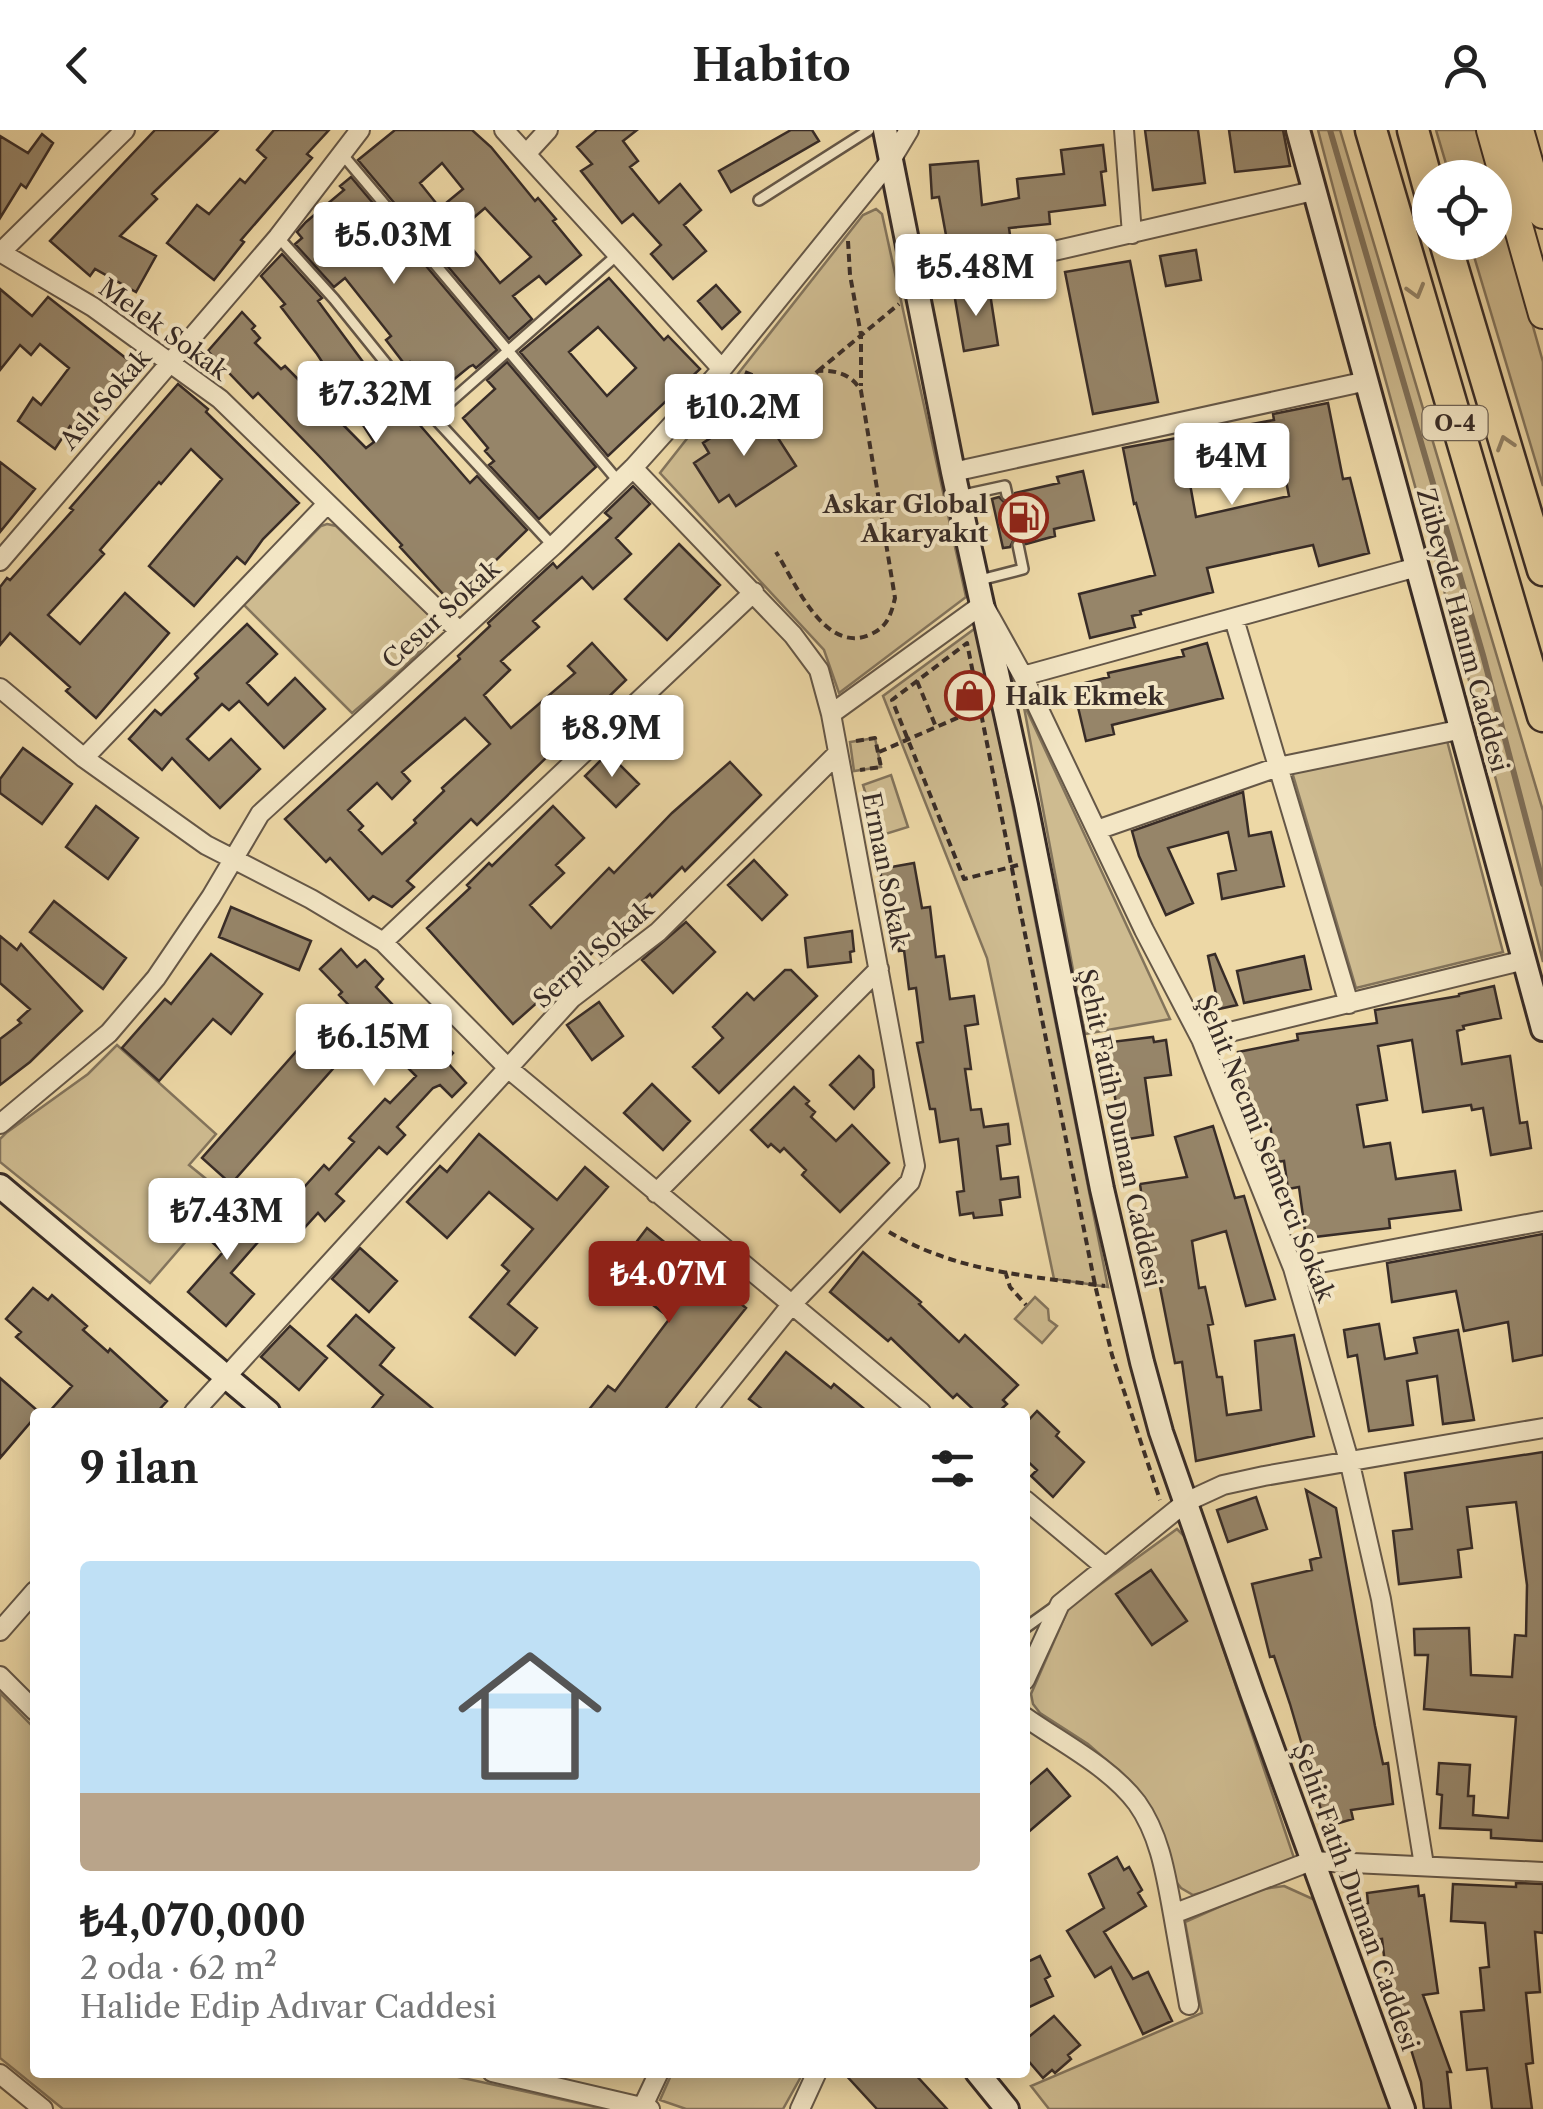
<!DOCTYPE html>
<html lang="tr">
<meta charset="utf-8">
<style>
body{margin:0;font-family:"Libre Caslon Text",serif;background:#f2f2f2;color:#222;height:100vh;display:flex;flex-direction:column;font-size:38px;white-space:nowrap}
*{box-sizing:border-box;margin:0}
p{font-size:32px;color:#767676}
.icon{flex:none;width:55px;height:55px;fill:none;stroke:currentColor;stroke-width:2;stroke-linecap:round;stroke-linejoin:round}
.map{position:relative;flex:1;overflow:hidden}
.panel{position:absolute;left:30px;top:1278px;width:1000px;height:670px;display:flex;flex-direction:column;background:#fff;border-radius:10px;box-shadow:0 5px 25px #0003}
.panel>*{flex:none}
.fabs{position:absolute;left:1412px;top:30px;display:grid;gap:20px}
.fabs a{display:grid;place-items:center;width:100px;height:100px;border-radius:50%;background:#fff;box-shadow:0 5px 25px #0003;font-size:50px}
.price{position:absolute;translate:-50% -85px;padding:0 22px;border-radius:10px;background:#fff;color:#222;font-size:32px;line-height:65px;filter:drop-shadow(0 2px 5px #0008)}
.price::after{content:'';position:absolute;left:50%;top:60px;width:30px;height:22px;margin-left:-15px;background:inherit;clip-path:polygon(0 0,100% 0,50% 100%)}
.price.on{background:#8f2418;color:#fff}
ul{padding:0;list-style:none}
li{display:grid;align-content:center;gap:20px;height:530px;padding:0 50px}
li span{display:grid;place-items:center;height:310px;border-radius:10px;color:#555}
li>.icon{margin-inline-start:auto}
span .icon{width:180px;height:180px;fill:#fffc;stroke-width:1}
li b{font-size:42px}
h2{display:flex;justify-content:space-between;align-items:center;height:120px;padding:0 50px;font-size:42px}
header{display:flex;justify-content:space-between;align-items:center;height:130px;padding:0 50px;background:#fff;font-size:45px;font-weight:700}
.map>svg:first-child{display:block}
</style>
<header><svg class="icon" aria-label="back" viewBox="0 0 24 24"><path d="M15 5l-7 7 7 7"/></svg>Habito<svg class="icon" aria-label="person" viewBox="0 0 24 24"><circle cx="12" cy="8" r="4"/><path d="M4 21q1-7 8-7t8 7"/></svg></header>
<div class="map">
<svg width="1543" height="1979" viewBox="0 0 1543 1979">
<rect width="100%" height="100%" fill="#edd8a6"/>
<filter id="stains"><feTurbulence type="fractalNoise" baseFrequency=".002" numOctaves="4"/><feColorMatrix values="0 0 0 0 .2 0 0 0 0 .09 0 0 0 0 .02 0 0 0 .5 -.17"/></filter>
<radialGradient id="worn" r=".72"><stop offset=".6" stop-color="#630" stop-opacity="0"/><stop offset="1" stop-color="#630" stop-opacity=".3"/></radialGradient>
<!-- green -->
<path fill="#cebb90" stroke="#83745c" stroke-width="2.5" d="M1318 0H1340L1543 681V832C1474 553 1390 278 1318 0Z
M1436 0H1478L1491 47H1450Z
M1495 62 1543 232V356L1470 113 1495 112Z
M876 79 882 84 966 467 839 563 824 520 660 343 863 85Z
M327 394 336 396 431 487C432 492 434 497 433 503 429 519 368 569 352 583L244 475 321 396Z
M977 497 1108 1157 1054 1149 987 828 883 566Z
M1023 572 1170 889 1085 904Z
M1445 603 1503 822 1356 858 1290 635Z
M875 608 881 637 854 641 850 612Z
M891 645 908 697 879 706 863 655Z
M117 915 216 1004 189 1035 226 1065 150 1153 0 1032V1009L6 1003 88 944Z
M1035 1167 1048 1179 1049 1190 1057 1196 1042 1213 1015 1189Z
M1177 1399 1186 1408 1294 1728 1232 1754 1193 1765 1181 1758 1174 1749 1139 1663 1128 1649 1088 1614 1040 1583 1033 1574 1031 1564 1069 1477Z
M0 1563 35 1599V1942L440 1943 605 1979H63L0 1928Z
M1284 1756 1315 1770 1393 1979H1049L1031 1956 1202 1883 1185 1792 1257 1760Z
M672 1943V1942L803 1943 783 1979H686L660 1970Z"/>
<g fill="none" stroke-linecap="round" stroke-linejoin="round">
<!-- stream -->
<path stroke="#7f7059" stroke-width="6" d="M1330 0 1483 525 1543 754"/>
</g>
<!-- building -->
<path fill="#968569" stroke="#382c27" stroke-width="2.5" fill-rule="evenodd" d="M155 0H218L152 64 157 69 120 106 156 126 136 162 95 139 90 146 50 111Z
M274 0H329L307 24 312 28 241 110 244 112 214 150 167 113 197 75 209 84 240 49 245 53 266 28 257 20Z
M395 0H472L491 17 535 71 538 68 556 89 553 91 581 125 546 154 539 146 513 166 532 189 509 209 358 30ZM442 33 463 59 440 78 420 53ZM485 78 531 127 500 153 458 101Z
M597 0H637L623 11 638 31 630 37 659 73 680 54 701 80 684 95 706 121 673 149 651 124 661 115 633 84 622 93 581 41 592 34 577 17Z
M791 0H812L819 11 731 62 719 41Z
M1145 0H1198L1205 53 1153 60Z
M1229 0H1283L1290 36 1235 42Z
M42 4 53 13 26 58 21 54 0 88V6L28 23Z
M1103 15 1106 41 1101 42 1105 75 1049 82 1050 94 1009 98 1010 105 948 116 939 67 932 68 930 35 978 31 982 75 1019 68 1017 49 1064 44 1061 20Z
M351 47 497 220 476 238 473 235 469 237 436 264 410 232 406 236 386 210 391 206 345 148 334 157 295 114 302 108 297 102 306 92 344 60 340 56Z
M1196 120 1201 150 1166 156 1160 126Z
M282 124 322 168 318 171 383 259 386 256 470 353 477 346 527 400 488 438 491 442 454 476 400 417 402 415 319 326 258 263 253 268 208 221 242 182 255 196 252 199 260 208 255 213 281 239 285 236 366 318 374 312 317 224 281 177 285 174 261 146Z
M1130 131 1158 272 1093 284 1065 142Z
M609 148 664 210 668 206 700 239 608 326 520 222ZM598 197 636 238 607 266 569 222Z
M716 155 740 182 722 199 698 171Z
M989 157 998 215 964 221 954 163Z
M0 159 32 186 48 167 132 233 95 278 98 280 80 304 70 296 55 319 18 291 33 268 41 275 69 238 40 214 31 225 20 215 0 240Z
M507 232 596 337 539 389 489 335 494 331 485 321 488 318 463 288 495 259 487 250Z
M178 254 208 279 206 282 299 373 263 409 245 434 237 427 194 476 149 436 222 349 191 319 161 354 159 352 100 420 104 424 48 485 80 514 125 463 169 503 96 588 66 561 70 557 10 503 0 515V457L7 448 10 450 73 380 70 378Z
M1328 273 1343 349 1350 348 1369 423 1319 436 1313 415 1207 438 1213 462 1140 481 1141 484 1132 486 1135 497 1090 508 1079 464 1155 445 1136 373 1134 374 1123 318 1274 290 1273 284ZM1283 336 1289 366 1196 387 1190 354Z
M758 277 796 336 736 376 729 365 719 372 694 333 709 323 703 313Z
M0 332 35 359 0 402Z
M1083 341 1094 390 1054 399 1055 406 1026 414 1021 408 1015 407 1010 417 1003 418 992 369 999 367 1004 372 1010 373 1015 363 1059 353 1057 347Z
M633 356 650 374 616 408 631 424 593 459 582 447 533 491 539 497 501 531 510 540 484 565 511 598 575 543 568 536 592 513 626 550 477 695 471 689 407 751 414 757 392 777 373 766 369 770 330 728 326 732 285 689 460 529 458 526 490 496 488 493 553 433 557 438 611 388 605 383ZM465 588 490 614 442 658 444 661 414 690 416 693 382 724 359 700 363 696 348 680 377 653 392 669 410 651 402 642Z
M679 414 720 455 667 510 625 469Z
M247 494 277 524 247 553 268 575 295 548 325 579 284 618 239 571 229 580 222 574 187 609 209 630 231 609 260 639 220 678 172 628 162 640 129 609 155 580 161 585 198 548 195 544Z
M1207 513 1223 568 1112 595 1114 604 1086 611 1073 556 1109 547 1108 543 1184 526 1182 520Z
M23 618 72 654 42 694 0 663V649Z
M608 623 639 654 616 677 585 646Z
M730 632 761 665 685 741 682 737 652 767 650 764 586 829 513 894 427 798 470 758 467 755 489 733 492 736 553 676 584 708 556 735 564 743 530 775 551 798 609 738 614 743 672 683Z
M1243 662 1249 706 1271 702 1284 756 1222 769 1218 744 1236 740 1228 702 1168 718 1193 773 1166 785 1139 726 1132 701Z
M96 676 138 708 108 749 66 717Z
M754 730 787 765 762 790 728 755Z
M914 733 922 778 930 777 936 827 944 826 950 869 974 866 978 894 965 896 971 939H965L971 980 981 979 984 997 1008 994 1010 1014 997 1016 1001 1049 1018 1047 1020 1067 1000 1070 1002 1085 974 1088 973 1083 960 1085 957 1062 964 1061 958 1009 940 1012 935 979H930L917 913 923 912 916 858 909 859 904 820 899 821 892 766 884 767 880 739Z
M54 771 126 828 103 859 30 802Z
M231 777 311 811 299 840 219 807Z
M686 792 715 822 673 863 642 830Z
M852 801 854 821 850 822 851 832 808 837 805 808Z
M0 806 17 820 21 814 82 881 30 932 0 955V909L21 893 18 890 30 879 0 853Z
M341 819 357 837 365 830 383 849 376 857 427 911 435 904 453 923 446 931 466 953 452 967 440 955 433 958 397 997 405 1005 387 1024 379 1017 336 1064 344 1071 325 1091 318 1083 297 1106 282 1092 293 1080 288 1075 324 1035 329 1040 354 1012 349 1008 385 969 390 973 416 946 409 939 412 936 398 921 403 916 377 889 370 897 339 865 342 862 320 839Z
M211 824 262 864 231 904 213 889 159 951 122 918 165 869 171 874Z
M1215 824 1237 875 1219 879 1208 826Z
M1304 826 1311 859 1244 873 1237 841Z
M785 840H791L817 866 719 963 693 937 723 908 713 897 747 863 754 870Z
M1494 856 1501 888 1463 896 1464 899 1457 901 1462 934 1510 926 1520 993 1527 992 1531 1018 1491 1025 1483 978 1472 980 1471 975 1423 982 1412 910 1378 916 1387 970 1357 975 1364 1017 1390 1013 1396 1049 1455 1041 1461 1080 1389 1089 1390 1098 1306 1108 1299 1057 1288 1059 1284 1031 1276 1032 1270 995 1263 996 1248 958 1245 959 1238 922 1298 910 1297 904 1377 893 1375 880 1459 866V864Z
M599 872 623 906 592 930 567 895Z
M324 890 353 916 231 1054 202 1028Z
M1153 907 1154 912 1166 910 1171 945 1145 948 1153 1005 1122 1010 1111 943 1104 944 1101 920 1112 919 1111 912Z
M859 926 873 940 874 957 854 979 830 955Z
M652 954 690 991 663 1020 624 983Z
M794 957 809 971 806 974 815 982 811 987 836 1011 852 995 889 1033 840 1082 802 1045 806 1040 784 1018 780 1022 771 1014 768 1017 751 1000Z
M1213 996 1235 1068 1244 1066 1275 1169 1246 1176 1226 1101 1192 1111 1199 1158 1205 1157 1213 1194 1208 1195 1217 1247H1222L1227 1285 1261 1280 1255 1211 1294 1205 1314 1306 1196 1331 1182 1232 1175 1233 1159 1152 1154 1153 1140 1054 1187 1047 1175 1007Z
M479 1004 557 1070 585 1037 608 1057 508 1174 537 1198 515 1225 470 1187 509 1141 502 1135 533 1099 489 1062 447 1108 407 1072 440 1036 447 1042Z
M228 1070 266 1103 231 1143 254 1164 226 1196 188 1162 223 1122 200 1101Z
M647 1098 746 1178 663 1282H587L608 1256 615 1261 670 1188 612 1144Z
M1543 1104V1225L1513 1231 1508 1192 1464 1201 1456 1161 1392 1172 1387 1133Z
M360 1118 397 1151 369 1182 332 1149Z
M863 1122 921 1172 919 1174 959 1212 965 1205 1018 1255 1003 1270 1007 1274 998 1282H976L957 1264 953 1268 891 1208 888 1211 830 1162Z
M33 1158 48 1170 52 1165 87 1196 83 1200 108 1222 110 1219 167 1271 157 1282H49L72 1256 16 1207 21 1202 6 1189Z
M356 1185 394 1218 380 1235 437 1282H369L383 1265 328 1216Z
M1379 1194 1385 1229 1417 1223 1414 1208 1458 1200 1474 1290 1443 1294 1437 1246 1407 1251 1413 1295 1369 1301 1357 1225 1348 1227 1344 1200Z
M290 1196 327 1228 299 1260 261 1227Z
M786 1222 831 1258 834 1254 868 1282H766L749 1269Z
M0 1248 39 1282H35V1287L0 1328Z
M1037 1281 1059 1302 1056 1306 1084 1332 1053 1367 1031 1346 1037 1340 1025 1329V1294Z
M1543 1322V1711L1491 1708V1700L1440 1698 1442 1665 1437 1664 1439 1633 1470 1635 1468 1666H1474L1473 1685 1508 1688 1516 1587 1424 1579 1428 1525H1415L1414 1499 1469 1498 1471 1545 1512 1547 1515 1505 1526 1506 1527 1455 1516 1372 1467 1377 1472 1418 1458 1420 1461 1447 1399 1454 1393 1401 1412 1399 1405 1343Z
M1306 1360 1336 1378 1375 1596 1383 1634 1388 1633 1393 1674 1351 1680 1353 1689 1326 1697 1290 1574 1274 1526 1270 1527 1252 1454 1312 1440 1310 1430 1321 1427Z
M1256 1367 1267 1399 1228 1412 1217 1380Z
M1151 1440 1187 1491 1152 1515 1116 1464Z
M1047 1639 1070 1666 1025 1705V1658Z
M1117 1727 1124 1740 1129 1737 1142 1760 1138 1763 1146 1776 1104 1802 1133 1849 1148 1842 1172 1891 1143 1904 1111 1837 1095 1847 1067 1801 1104 1778 1089 1744Z
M1516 1753 1543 1754V1803L1535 1802 1540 1862 1526 1863 1533 1933 1526 1934 1532 1979H1492L1487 1938 1467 1940 1461 1882 1484 1880 1480 1838 1489 1837 1485 1793 1451 1791 1453 1754 1516 1757Z
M1418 1756 1419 1766 1424 1765 1438 1863 1423 1865 1451 1942H1447L1451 1979H1424L1421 1952 1392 1858 1388 1859 1382 1809 1374 1810 1372 1799 1368 1800 1364 1774 1368 1773 1367 1763Z
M1040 1826 1050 1846 1045 1849 1053 1866 1025 1879V1833Z
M1054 1886 1080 1915 1068 1925 1071 1929 1055 1943 1052 1940 1043 1948 1025 1927V1910Z
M843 1942H913L947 1979H877Z"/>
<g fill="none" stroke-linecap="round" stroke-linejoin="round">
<defs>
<path id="lane" d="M342 24 619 352
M759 70 869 0
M278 107 334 169 401 252 553 416
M433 287 617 125
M959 366 1005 356 1007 365
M980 450 1023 439 1018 415
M1025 1498 1053 1478"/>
<path id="street" d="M504 0 722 239
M1124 0 1132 104
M526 24 548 0
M0 122 93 177 220 269 458 500
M0 123 125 0
M916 153 1313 61
M633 338 793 505 819 540 831 584 915 1036 910 1052 792 1174 705 1282
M953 342 1367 251
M0 431 278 107 360 0
M1234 489 1349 874
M1023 546 1417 437
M0 558 84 628 206 715 311 769 383 812 509 939 921 1282
M831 584 983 474 1023 546 1144 800 1201 909 1293 1138 1350 1334 1381 1469 1424 1735
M84 628 327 374
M1097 700 1278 637 1463 599
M383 812 754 462
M1201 909 1525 830
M0 994 109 903 156 848 211 767 260 684 553 416 633 338 722 239 891 30 909 0
M656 1063 879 839
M1293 1138 1543 1091
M194 1282 572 868 658 802 838 623
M1025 1370 1104 1436
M0 1501 35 1461
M0 1546 35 1581
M1025 1550 1060 1474 1186 1372 1223 1355 1264 1346 1543 1298
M1025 1587C1062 1613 1110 1637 1137 1673 1160 1705 1166 1746 1173 1784L1311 1731 1543 1742
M1173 1784 1189 1875
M492 1942 650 1979
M0 1944 43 1979
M643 1976 659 1942
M800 1979 817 1942"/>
<path id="secondary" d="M885 0 953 342 1026 675 1102 1059 1142 1232 1161 1302 1252 1563 1403 1979
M1298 0 1543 899
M0 1056 268 1282
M977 1942 1007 1979"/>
<path id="primary" d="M1491 0 1543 184
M1519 0 1543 84"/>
<path id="highway" d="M1371 0 1543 586
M1413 0 1430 62
M1445 112 1543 440"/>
</defs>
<!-- lane casing -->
<use href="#lane" stroke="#655747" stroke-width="14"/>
<!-- street casing -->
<use href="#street" stroke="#655747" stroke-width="22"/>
<!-- secondary casing -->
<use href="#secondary" stroke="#382c27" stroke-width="28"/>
<!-- primary casing -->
<use href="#primary" stroke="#382c27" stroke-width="32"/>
<!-- highway casing -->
<use href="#highway" stroke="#382c27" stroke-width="35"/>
<!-- path -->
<path stroke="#382c27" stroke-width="4" stroke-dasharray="8 5" stroke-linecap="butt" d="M848 111 850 145 861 205V256
M818 241 899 174
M745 242 767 251 787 270 818 241C836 240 852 244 861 261L895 468C891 485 887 498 869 505 824 524 795 452 776 422
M917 551 936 597
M856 611 875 608 881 637 860 640
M879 622 980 578
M1018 735 1011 737 964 749 892 570 967 513 1095 1155 1112 1225 1160 1370
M889 1102C957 1142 1028 1146 1105 1156
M1005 1141 1010 1157 1026 1175"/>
<!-- lane -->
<use href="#lane" stroke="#f3e6c5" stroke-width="9"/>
<!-- street -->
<use href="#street" stroke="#f3e6c5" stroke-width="18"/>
<!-- secondary -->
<use href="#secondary" stroke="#f3e6c5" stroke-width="22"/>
<!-- primary -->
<use href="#primary" stroke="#edd8a6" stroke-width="28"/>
<!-- highway -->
<use href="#highway" stroke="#edd8a6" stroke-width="30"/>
</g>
<!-- one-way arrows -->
<defs><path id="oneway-chevron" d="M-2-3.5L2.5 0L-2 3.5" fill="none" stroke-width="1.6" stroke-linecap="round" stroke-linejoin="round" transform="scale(2.5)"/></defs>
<g stroke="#928266">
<use href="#oneway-chevron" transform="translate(1416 161) rotate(74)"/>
<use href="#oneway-chevron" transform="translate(1505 313) rotate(-107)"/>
</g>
<!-- icons -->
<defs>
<symbol id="fuel-ring" viewBox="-11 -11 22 22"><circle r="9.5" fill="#f3e6c5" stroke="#8f2418" stroke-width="1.5"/><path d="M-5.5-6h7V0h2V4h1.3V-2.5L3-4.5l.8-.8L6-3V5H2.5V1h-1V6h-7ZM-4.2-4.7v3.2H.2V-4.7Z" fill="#8f2418"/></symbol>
<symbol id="shop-ring" viewBox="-11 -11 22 22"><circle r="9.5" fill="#f3e6c5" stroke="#8f2418" stroke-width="1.5"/><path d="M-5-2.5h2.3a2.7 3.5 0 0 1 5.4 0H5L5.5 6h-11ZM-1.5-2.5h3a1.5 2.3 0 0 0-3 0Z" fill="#8f2418"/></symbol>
</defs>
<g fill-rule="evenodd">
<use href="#fuel-ring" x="996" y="360" width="55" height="55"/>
<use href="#shop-ring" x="942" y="538" width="55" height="55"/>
</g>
<g text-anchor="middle" stroke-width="8" stroke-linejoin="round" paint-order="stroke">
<!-- shield labels -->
<rect fill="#f3e6c5" stroke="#706456" stroke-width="2.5" x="1422.5" y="276" width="65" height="34" rx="8"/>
<g font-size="22" font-weight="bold" fill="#382c27">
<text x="1455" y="301">O-4</text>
</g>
<!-- street labels -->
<g font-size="25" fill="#382c27" stroke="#f3e6c5">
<text transform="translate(164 199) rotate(36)" y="9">Melek Sokak</text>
<text transform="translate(105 269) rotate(-49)" y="9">Aslı Sokak</text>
<text transform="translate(441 484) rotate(-42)" y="9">Cesur Sokak</text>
<text transform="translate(1463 500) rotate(75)" y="9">Zübeyde Hanım Caddesi</text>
<text transform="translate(886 740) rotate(79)" y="9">Erman Sokak</text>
<text transform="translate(593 824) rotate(-41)" y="9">Serpil Sokak</text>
<text transform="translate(1120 998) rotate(78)" y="9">Şehit Fatih Duman Caddesi</text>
<text transform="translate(1266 1018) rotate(68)" y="9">Şehit Necmi Semerci Sokak</text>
<text transform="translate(1356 1767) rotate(70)" y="9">Şehit Fatih Duman Caddesi</text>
</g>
<!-- poi labels -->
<g font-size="25" font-weight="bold" fill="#382c27" stroke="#f3e6c5" text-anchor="end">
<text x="988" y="383">Askar Global<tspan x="988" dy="29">Akaryakıt</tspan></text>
<text x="1005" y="575" text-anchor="start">Halk Ekmek</text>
</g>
</g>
<rect width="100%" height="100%" filter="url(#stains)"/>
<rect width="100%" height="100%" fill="url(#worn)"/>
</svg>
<div class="fabs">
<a><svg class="icon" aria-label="locate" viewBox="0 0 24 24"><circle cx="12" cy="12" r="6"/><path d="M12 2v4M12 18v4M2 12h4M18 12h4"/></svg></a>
</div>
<b class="price" style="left:394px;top:157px">₺5.03M</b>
<b class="price" style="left:976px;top:189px">₺5.48M</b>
<b class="price" style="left:376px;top:316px">₺7.32M</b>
<b class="price" style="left:744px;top:329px">₺10.2M</b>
<b class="price" style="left:1232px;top:378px">₺4M</b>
<b class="price" style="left:612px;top:650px">₺8.9M</b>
<b class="price" style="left:374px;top:959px">₺6.15M</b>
<b class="price" style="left:227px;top:1133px">₺7.43M</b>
<b class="price on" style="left:669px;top:1196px">₺4.07M</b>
<section class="panel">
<h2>9 ilan<svg class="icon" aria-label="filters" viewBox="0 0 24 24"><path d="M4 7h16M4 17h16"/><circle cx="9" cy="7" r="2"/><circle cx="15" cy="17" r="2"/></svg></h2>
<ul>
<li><span style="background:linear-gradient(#bfe0f5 75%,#b9a48a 0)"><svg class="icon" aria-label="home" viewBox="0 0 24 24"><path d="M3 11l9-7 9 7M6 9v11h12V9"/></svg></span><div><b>₺4,070,000</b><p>2 oda · 62 m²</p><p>Halide Edip Adıvar Caddesi</p></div></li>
</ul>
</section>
</div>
